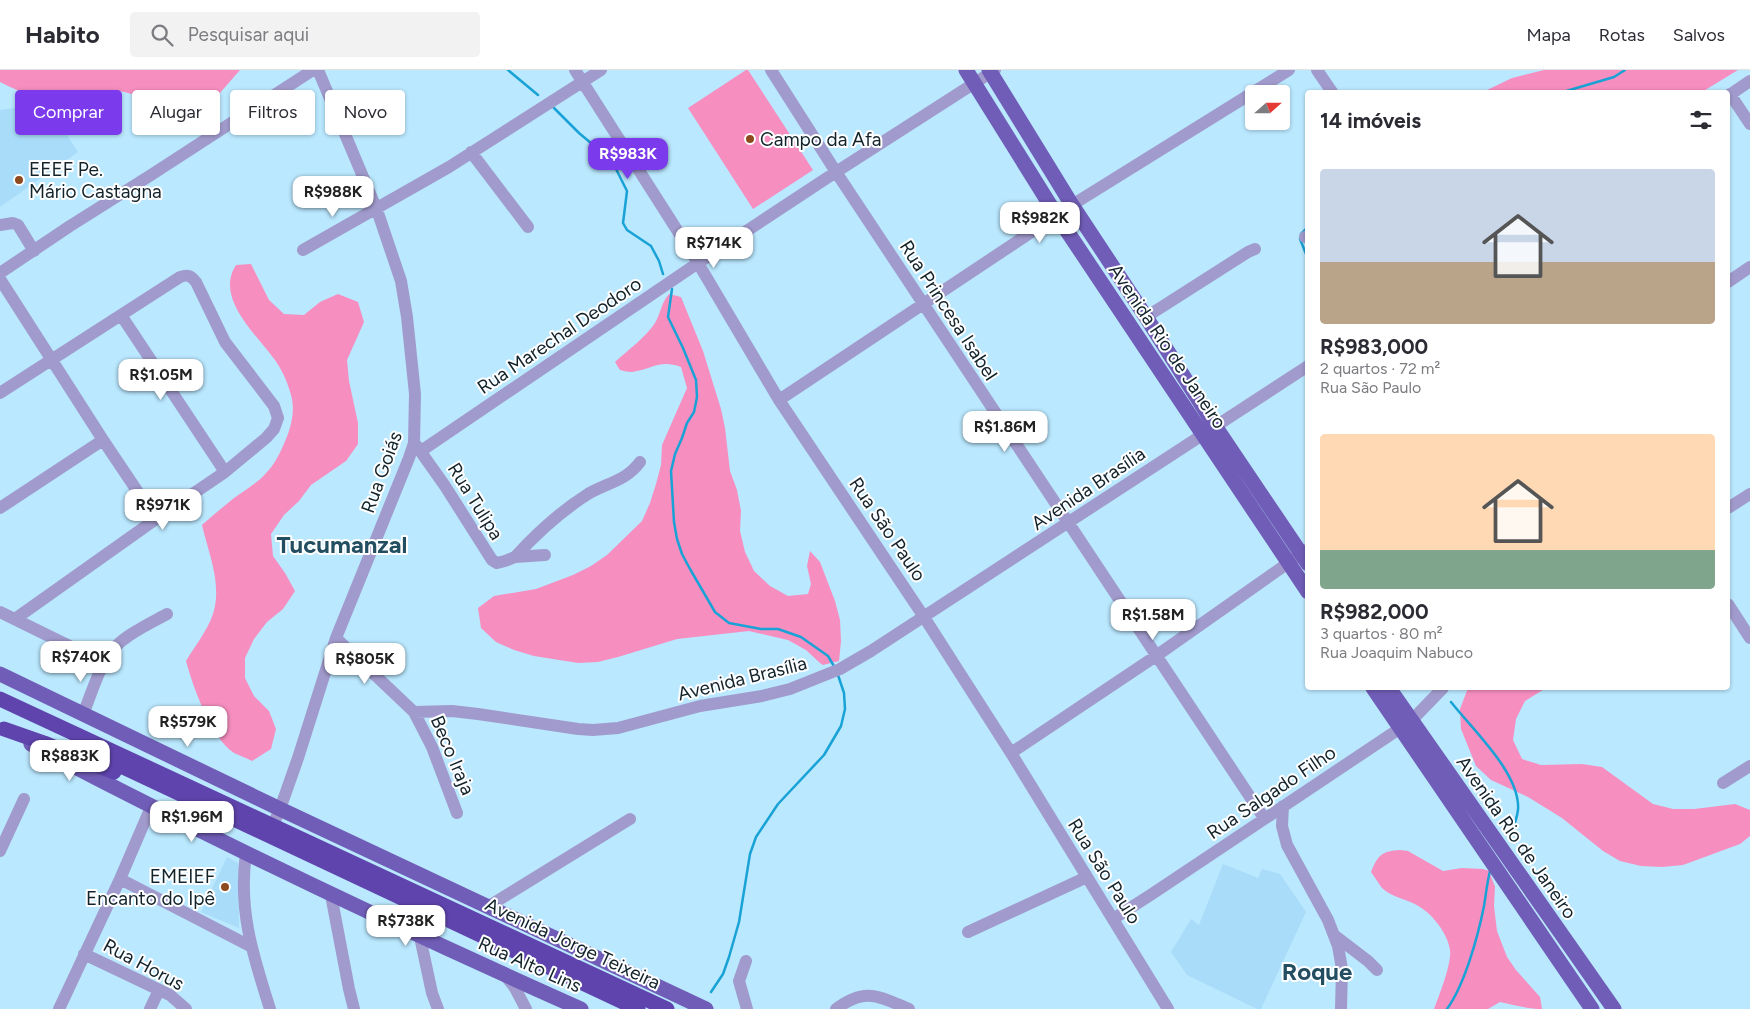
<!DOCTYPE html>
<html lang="pt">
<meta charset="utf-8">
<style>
body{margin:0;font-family:Figtree,sans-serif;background:#f2f2f3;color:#2b2b33;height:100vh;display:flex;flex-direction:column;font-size:19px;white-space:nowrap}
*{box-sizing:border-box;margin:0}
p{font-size:16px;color:#7c7c81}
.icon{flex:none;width:28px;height:28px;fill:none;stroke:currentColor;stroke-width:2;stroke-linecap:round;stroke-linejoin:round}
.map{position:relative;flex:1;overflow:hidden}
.details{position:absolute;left:1305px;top:20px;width:425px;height:600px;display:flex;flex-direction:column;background:#fff;border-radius:5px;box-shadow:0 1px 4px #0004}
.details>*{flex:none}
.top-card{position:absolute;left:15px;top:20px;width:475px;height:45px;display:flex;gap:10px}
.needle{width:32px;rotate:69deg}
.controls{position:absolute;left:1245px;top:15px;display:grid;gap:10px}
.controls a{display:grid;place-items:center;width:45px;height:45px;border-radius:5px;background:#fff;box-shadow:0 1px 4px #0004;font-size:25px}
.price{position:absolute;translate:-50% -42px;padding:0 11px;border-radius:10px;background:#fff;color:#222;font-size:16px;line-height:32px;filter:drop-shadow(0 1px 2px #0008)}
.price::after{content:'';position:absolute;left:50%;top:30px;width:15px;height:11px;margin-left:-8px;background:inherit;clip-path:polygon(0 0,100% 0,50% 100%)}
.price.on{background:#7c3aed;color:#fff}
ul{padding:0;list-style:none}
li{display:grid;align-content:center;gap:10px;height:265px;padding:0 15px}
li span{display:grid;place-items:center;height:155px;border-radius:5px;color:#555}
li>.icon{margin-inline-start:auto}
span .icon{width:90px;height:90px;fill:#fffc;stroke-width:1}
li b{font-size:21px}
h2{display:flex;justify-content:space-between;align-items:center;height:60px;padding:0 15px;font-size:21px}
.tag{padding:0 18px;border-radius:5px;background:#fff;box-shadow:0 1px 4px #0004;font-size:18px;line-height:45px}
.tag.on{background:#7c3aed;color:#fff}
header{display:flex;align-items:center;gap:30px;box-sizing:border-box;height:70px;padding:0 25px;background:#fff;border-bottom:1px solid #e1e1e2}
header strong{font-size:24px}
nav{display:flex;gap:28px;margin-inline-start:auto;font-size:18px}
.search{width:350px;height:45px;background:#f2f2f3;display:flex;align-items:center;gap:12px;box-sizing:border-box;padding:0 18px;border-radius:5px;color:#7c7c81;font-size:19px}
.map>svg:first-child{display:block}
</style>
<header>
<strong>Habito</strong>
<div class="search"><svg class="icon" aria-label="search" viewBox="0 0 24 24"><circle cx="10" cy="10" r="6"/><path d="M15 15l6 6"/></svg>Pesquisar aqui</div>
<nav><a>Mapa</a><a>Rotas</a><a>Salvos</a></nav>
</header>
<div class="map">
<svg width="1750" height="939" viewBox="0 0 1750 939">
<rect width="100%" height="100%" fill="#bae8ff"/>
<!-- built -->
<path fill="#a8dcf8" d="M47 34 78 82 0 137V40Z
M227 787 238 793 239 858 201 842Z
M1223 794 1258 808 1262 799 1280 804 1306 842 1261 939H1257L1187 905 1171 882 1191 849 1199 855Z"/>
<!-- green -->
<path fill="#f68ec0" d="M0 0H240C232 9 207 40 196 42 167 47 146 25 119 21 104 18 88 25 74 28 47 33 23 24 0 12Z
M746 0H748L813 100 753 139 688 38Z
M1544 0H1738L1702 22H1483L1512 8Z
M251 194 269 230 284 244 304 245 320 232 338 224 358 232 364 252 347 290 349 311 358 353V374L346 391 311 415 299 431 284 445 271 464 273 486 285 503 295 521 283 539 267 552 254 569 245 588V608L254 626 269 641 276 659 271 679 252 691C247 688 240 686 234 683 211 668 193 617 186 591 196 574 212 555 215 536 220 509 208 481 202 455 212 446 223 437 234 428 245 420 258 413 267 402 274 395 279 385 283 376 290 361 296 342 291 325 288 313 282 300 275 290 258 266 214 228 236 195Z
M669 224 681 227 703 281 721 339 725 358 730 401 737 420 741 441 740 461 745 482 754 501 770 516 788 526 808 524 811 514 807 496 810 481 820 492 835 531 840 550 841 571 839 591 823 595 820 593 806 580 788 570 749 561 677 569 618 587 598 592 578 593 534 586 514 580 496 572 481 558 478 538 494 526 536 519 573 505 591 496 607 485 642 451 650 433 656 414 661 395 662 375 687 318 681 297C659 289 651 300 632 302 628 302 624 301 620 300L615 292C628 280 645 268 655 253 661 243 661 233 669 224Z
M1468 618H1546L1525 631 1516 649 1513 670 1522 689 1541 695 1582 694 1602 697 1653 734 1673 739H1694L1735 734 1750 740V766L1740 774 1683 795 1662 797 1641 796 1620 791 1603 781 1562 748 1528 727 1491 710 1476 696 1461 659 1460 639Z
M1400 780 1408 781 1443 801 1462 798 1483 799 1489 801 1495 817 1494 836 1497 861 1507 887 1516 900 1540 927 1542 939C1527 939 1515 935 1500 932L1488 939H1434C1439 926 1452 893 1450 880 1448 864 1433 845 1420 837 1408 829 1392 828 1382 818 1378 813 1375 807 1371 802 1378 785 1382 781 1400 780Z"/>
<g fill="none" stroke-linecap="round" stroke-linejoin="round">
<!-- stream -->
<path stroke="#19a2d5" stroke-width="2.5" d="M508 0 538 25
M1563 22 1614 7 1625 0
M554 38 579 63 604 84 615 97 627 121 623 153 627 160 651 176 659 191 663 204
M1301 164 1308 157
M1300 169 1308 189
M672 219 668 247 683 278 696 310 697 327 694 342 687 353 682 368 675 384 671 401 674 452 677 469 682 484 690 499 715 542 729 553 761 559H778L801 567 828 586 835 598
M1451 632C1472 659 1521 704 1518 740 1517 748 1514 756 1511 763
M711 922 723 904 729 887 739 852 750 784 756 767 778 734 824 685 841 656 845 639 844 623 838 605
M1447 939C1465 914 1478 866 1484 836 1486 824 1487 813 1490 801"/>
<!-- minor -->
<path stroke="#a19bcd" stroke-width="12" d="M575 0 698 193 779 330 924 547 1011 683 1168 939
M771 0 836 102 1264 748
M1317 0 1332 22
M1730 24 1750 54
M1728 26 1750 11
M471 82 528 157
M0 155 13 153 18 155 34 181
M1305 167 1308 166
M303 180 449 97 601 0
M0 203 70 156 151 105 313 0
M0 209 103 370 156 449
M1728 212 1750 197
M121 245 225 402
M1146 247 1248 182 1255 179
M0 323 180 207C188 204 191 206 196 212L225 272 274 336 278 348 274 359 266 368 225 402 156 449 15 549
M779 330 1072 135 1289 0
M416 375 445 416 492 490 497 493 505 491 515 487 545 485
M421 381 698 193 836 102 995 0
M0 438 103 370
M1728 438 1750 424
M515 487C536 464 561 441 588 424 607 413 626 411 640 392
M1728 534 1750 568
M0 542 104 593
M336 568 414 642 432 677 457 743
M414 642 452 641 478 644 578 659 593 660 618 658 700 636 762 626 790 619 840 599 871 581 1308 296
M83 644C91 625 97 604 107 587 118 568 149 554 167 544
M1011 683 1156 586 1308 479
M1723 713 1750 696
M1283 736 1282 756 1287 775 1328 850 1338 876 1342 899 1341 939
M273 755 280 739 298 688 336 568 409 388 414 373 415 324 407 247 401 211 377 140 318 0
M0 781 24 729
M246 783C238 841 253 885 270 939
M120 809 250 876
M331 825 349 919 354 939
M489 836 630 749
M1113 849 1152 824 1411 651 1443 618
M968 862 1087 807
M1334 865 1368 891 1377 900
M420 867 432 923 438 939
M84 884 170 925 186 939
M746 891 739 911 747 939
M505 905 515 918 526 939
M59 939 120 809 151 737
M150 939 159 920
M836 939C865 917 878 926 909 939"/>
<!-- major -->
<path stroke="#705db7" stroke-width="15" d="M966 0 1057 146 1308 522
M989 0 1072 135 1146 247 1215 356 1308 494
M0 604 280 739 706 939
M1373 618 1592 939
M1389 618 1614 939
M31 674C211 769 395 856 581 939"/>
<!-- highway -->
<path stroke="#5f44ae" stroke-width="15" d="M0 629 667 939
M4 659 44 673 114 702
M106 689 638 939"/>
</g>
<!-- markers -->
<g fill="#8e4a1e" stroke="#fff" stroke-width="2">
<circle cx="750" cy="69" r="5"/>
<circle cx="19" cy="110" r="5"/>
<circle cx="225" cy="817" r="5"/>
</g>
<g text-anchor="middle" stroke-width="4" stroke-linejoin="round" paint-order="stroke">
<!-- poi labels -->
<g font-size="19" fill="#12232c" stroke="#fff" text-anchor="start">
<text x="760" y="76">Campo da Afa</text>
<text x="29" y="106">EEEF Pe.<tspan x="29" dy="22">Mário Castagna</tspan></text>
<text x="215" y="813" text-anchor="end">EMEIEF<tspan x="215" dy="22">Encanto do Ipê</tspan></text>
</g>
<!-- street labels -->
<g font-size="19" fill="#12232c" stroke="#fff">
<text transform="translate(949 240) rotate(57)" y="7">Rua Princesa Isabel</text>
<text transform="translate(559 265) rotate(-34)" y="7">Rua Marechal Deodoro</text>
<text transform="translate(1168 276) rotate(56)" y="7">Avenida Rio de Janeiro</text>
<text transform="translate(381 402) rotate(-70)" y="7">Rua Goiás</text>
<text transform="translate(1088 418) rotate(-34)" y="7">Avenida Brasília</text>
<text transform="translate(476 431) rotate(58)" y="7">Rua Tulipa</text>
<text transform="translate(888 459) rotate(56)" y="7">Rua São Paulo</text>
<text transform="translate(742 608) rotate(-14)" y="7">Avenida Brasília</text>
<text transform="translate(453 685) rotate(67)" y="7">Beco Iraja</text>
<text transform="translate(1271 722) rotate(-34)" y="7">Rua Salgado Filho</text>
<text transform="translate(1517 767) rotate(55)" y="7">Avenida Rio de Janeiro</text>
<text transform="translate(1105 801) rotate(58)" y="7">Rua São Paulo</text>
<text transform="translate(573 873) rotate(25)" y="7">Avenida Jorge Teixeira</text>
<text transform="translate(144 894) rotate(28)" y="7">Rua Horus</text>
<text transform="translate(530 894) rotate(24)" y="7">Rua Alto Lins</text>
</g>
<!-- district labels -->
<g font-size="24" font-weight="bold" fill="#234d60" stroke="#fff">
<text x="342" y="483">Tucumanzal</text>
<text x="1317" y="910">Roque</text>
</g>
</g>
</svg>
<div class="controls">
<a><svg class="needle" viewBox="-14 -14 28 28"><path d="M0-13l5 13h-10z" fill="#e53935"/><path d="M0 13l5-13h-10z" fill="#7c7c81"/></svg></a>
</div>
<b class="price on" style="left:628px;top:110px">R$983K</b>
<b class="price" style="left:333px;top:148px">R$988K</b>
<b class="price" style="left:1040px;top:174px">R$982K</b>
<b class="price" style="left:714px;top:199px">R$714K</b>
<b class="price" style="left:161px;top:331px">R$1.05M</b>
<b class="price" style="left:1005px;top:383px">R$1.86M</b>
<b class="price" style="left:163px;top:461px">R$971K</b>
<b class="price" style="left:1153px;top:571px">R$1.58M</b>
<b class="price" style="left:81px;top:613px">R$740K</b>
<b class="price" style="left:365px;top:615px">R$805K</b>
<b class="price" style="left:188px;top:678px">R$579K</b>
<b class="price" style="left:70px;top:712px">R$883K</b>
<b class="price" style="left:192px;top:773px">R$1.96M</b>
<b class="price" style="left:406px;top:877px">R$738K</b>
<div class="top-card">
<a class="tag on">Comprar</a>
<a class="tag">Alugar</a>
<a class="tag">Filtros</a>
<a class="tag">Novo</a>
</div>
<section class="details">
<h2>14 imóveis<svg class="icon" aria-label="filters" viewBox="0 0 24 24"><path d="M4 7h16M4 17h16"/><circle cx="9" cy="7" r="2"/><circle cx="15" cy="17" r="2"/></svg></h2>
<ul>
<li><span style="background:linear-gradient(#c9d6e8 60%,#b9a48a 0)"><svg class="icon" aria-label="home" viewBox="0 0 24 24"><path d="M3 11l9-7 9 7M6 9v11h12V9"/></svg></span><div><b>R$983,000</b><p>2 quartos · 72 m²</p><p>Rua São Paulo</p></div></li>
<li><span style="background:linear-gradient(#ffd9b3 75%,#7fa58c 0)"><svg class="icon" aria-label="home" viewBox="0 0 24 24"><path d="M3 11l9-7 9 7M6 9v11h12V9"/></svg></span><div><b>R$982,000</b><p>3 quartos · 80 m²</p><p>Rua Joaquim Nabuco</p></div></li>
</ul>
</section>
</div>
